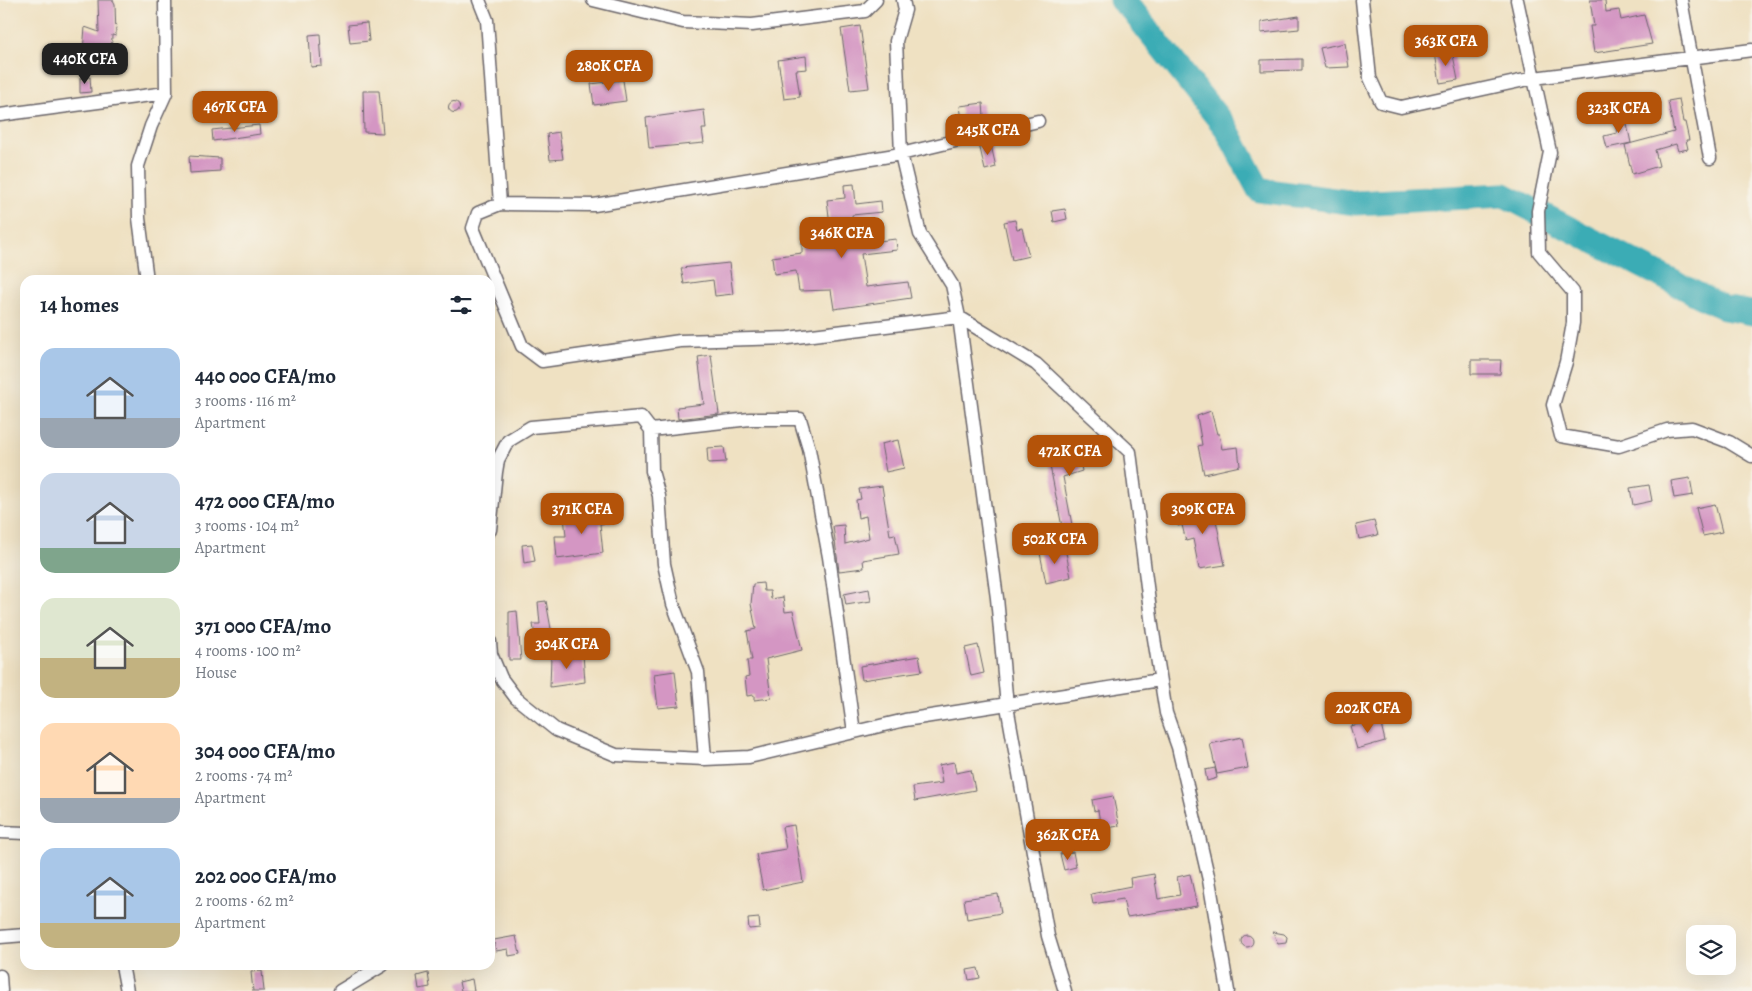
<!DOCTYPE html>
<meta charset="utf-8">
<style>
body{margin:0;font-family:Alegreya,serif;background:#f2f2f3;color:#1f2937;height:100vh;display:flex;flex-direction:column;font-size:19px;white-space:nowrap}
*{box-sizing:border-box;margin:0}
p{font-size:16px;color:#747a83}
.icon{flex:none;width:28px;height:28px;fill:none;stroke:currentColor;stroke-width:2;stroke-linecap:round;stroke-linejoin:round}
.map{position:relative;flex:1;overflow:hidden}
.details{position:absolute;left:20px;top:275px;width:475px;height:695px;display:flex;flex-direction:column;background:#fff;border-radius:15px;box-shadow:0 5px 20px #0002}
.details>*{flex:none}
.buttons{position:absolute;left:1686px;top:925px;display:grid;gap:10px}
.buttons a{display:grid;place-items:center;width:50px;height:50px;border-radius:10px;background:#fff;box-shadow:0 5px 20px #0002;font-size:25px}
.price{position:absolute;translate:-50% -42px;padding:0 11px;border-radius:10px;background:#b45309;color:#fff;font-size:16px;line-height:32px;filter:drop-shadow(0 1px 2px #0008)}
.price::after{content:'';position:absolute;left:50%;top:30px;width:15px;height:11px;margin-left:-8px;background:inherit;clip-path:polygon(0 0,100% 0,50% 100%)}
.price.on{background:#222;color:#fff}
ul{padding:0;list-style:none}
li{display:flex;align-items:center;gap:15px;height:125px;padding:0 20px}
li span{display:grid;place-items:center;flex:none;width:140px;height:100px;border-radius:15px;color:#555}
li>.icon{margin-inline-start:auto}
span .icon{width:60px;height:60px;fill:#fffc;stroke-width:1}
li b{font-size:21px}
h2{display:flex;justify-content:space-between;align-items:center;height:60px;padding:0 20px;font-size:21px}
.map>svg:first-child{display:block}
</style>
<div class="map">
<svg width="1752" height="991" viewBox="0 0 1752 991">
<rect width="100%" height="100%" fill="#f7f3e8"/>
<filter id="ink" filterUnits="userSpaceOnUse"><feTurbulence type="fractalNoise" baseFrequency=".02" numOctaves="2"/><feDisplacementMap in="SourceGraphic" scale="10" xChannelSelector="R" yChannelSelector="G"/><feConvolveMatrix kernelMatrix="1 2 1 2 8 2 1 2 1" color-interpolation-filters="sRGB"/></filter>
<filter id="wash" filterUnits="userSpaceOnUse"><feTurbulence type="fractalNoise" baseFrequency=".0096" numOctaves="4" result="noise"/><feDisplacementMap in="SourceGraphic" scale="20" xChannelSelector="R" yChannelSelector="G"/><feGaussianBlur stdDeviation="1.12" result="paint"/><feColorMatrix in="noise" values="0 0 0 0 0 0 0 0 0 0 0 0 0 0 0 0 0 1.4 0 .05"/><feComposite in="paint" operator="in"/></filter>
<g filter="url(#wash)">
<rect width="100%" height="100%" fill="#efe1c2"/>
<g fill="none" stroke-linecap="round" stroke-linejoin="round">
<!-- river -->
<path stroke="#3bacb5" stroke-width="25" d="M1121 0 1132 10 1226 128 1259 190 1356 203 1504 195 1724 308 1752 313"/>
</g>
<g id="blocks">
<!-- building -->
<path fill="#d496c3" d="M98 0H113L115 4 116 36 112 35 111 64 82 63 85 27 99 32Z
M1590 0H1605L1606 12 1619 10 1621 20 1644 15 1652 44 1594 53 1590 26H1594Z
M1299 16V29L1261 33V22Z
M367 23 369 41 350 43 348 25Z
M860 26 869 88 850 90 841 29Z
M320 34 322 66 311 67 309 35Z
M1345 43 1349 67 1325 68 1320 48Z
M1452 50 1458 80 1440 83 1435 53Z
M806 56 807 69 796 70 800 97 784 99 778 60Z
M1302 59V70L1261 71V60Z
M90 77 91 92 80 93V78Z
M623 80 626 101 594 105 591 84Z
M363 91H379L383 133 364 132Z
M1679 99 1683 122H1685L1689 140H1686L1688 149 1678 151 1676 144 1655 150 1659 166 1632 174 1625 145 1674 132 1668 101Z
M448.5 107a5.5 5.5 0 1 1 11 0a5.5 5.5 0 1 1-11 0Z
M983 103 984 117 962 120 960 106Z
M704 110 706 129H702L704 143 649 148 646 118Z
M1625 115 1631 143 1607 148 1604 136 1617 133 1614 117Z
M259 125 260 134 213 141 212 130Z
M559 132 563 159 550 160 547 134Z
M990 141 996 167 985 170 979 144Z
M189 156 220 158V171L190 173Z
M854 184 856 204 881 201 882 212 852 215 855 238 861 237V243L896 239 897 250 861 254 866 287 908 282 911 298 834 309 831 290 799 291 796 271 774 274 772 257 802 253V243L832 241 827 200 845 198 844 185Z
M1065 209 1067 219 1054 222 1052 211Z
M1015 220 1017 229 1022 228 1029 256 1012 260 1004 222Z
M729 263 733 294 715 296 713 280 684 284 681 268Z
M711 355 719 414 678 419 677 407 704 404 698 357Z
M1471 360H1501L1500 374H1471Z
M1211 411 1217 434H1219L1222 449 1238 447 1240 466 1204 474 1198 446 1202 445 1197 416Z
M898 440 904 468 886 472 881 444Z
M1099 446 1102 462 1081 466 1082 471 1063 477 1073 530 1063 532 1048 456Z
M724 447 726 462 708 463 707 448Z
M1690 478 1693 495 1674 498 1671 481Z
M1649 485 1652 501 1633 505 1630 488Z
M882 486 890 535 895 534 899 554 863 560 864 568 839 571 833 526 844 525 845 544 869 538 866 516 858 518 856 500 861 499 859 489Z
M1715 504 1722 532 1703 536 1696 508Z
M1213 505 1225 565 1199 569 1193 539 1186 541 1182 525 1178 526 1175 513Z
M609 509 611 522 600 524 603 553 557 559 555 536H566L564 516 598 513V511Z
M1374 521 1378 535 1359 539 1356 525Z
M532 544 535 561 524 563 522 545Z
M1065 548 1071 577 1046 583 1040 553Z
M763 583 764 591H770L771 599 783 597 785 612 793 611 802 650 766 659 771 698 754 700V695L747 696 745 677 749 676 747 660H752L747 631 756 629 751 604 753 584Z
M869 589 871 601 846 605 844 594Z
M546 601 555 651 538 654 533 624H540L538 602Z
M517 611 521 660H509V612Z
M978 645 984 673 971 676 965 648Z
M583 654 585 682 550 687 551 656Z
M919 656 922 671 862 680 860 666Z
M675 671 679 706 658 708 654 674Z
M1380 720 1385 741 1357 749 1350 726Z
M1242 737 1248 768 1217 774 1210 744Z
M954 762 956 773 971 770 975 790 915 801 913 787 942 783 939 765Z
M1215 768 1217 778 1207 781 1205 770Z
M1113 796 1119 826 1101 829 1098 810 1094 811 1092 800Z
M794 825 803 882 763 890 756 854 786 849 782 827Z
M1073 852 1076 867 1064 870 1060 854Z
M1154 874 1158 899 1180 895 1177 877 1190 874 1197 906 1127 917 1123 899 1093 904 1091 894 1131 886 1130 878Z
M998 894 1001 913 967 919 964 899Z
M759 918 760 928 749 929 748 919Z
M1273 932 1284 934 1287 937 1286 943 1278 944Z
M1241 941a6 6 0 1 1 12 0a6 6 0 1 1-12 0Z
M516 936 520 954 509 956 508 949 496 951 494 940Z
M978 968 980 978 969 980 967 970Z
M262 971 264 991H253L251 972Z
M428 973 430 987 419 989 417 976Z
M472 979 474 991H461L459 982Z"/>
</g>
</g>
<g filter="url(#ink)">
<use href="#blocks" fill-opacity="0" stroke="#6a656a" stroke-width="1"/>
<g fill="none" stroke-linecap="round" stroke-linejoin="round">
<defs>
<path id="street" d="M479 0 487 20 500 204 594 205 901 154 1038 121
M593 0 683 22 752 25 865 11 876 0
M903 0 905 10 896 41 901 154 920 234 952 285 959 317 1036 364 1130 452 1152 626 1166 713 1178 747 1209 880 1228 991
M1362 0 1370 78 1381 102 1401 107 1534 78 1752 50
M1517 0 1550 152 1538 211 1539 252 1573 292V323L1566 362 1553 405 1561 436 1619 446 1667 430 1692 428 1729 442 1752 456
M1681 0 1710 158
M0 115 166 93
M500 204 478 213 473 228 522 346 542 361 680 341 788 338 959 317 997 598 1007 706 1048 936 1065 991
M147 280 139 218 138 166 151 126 166 93 165 0
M651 430 750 419H800L809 449 829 557 854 732
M490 530 496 472 498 460 508 441 531 427 641 417 651 430 652 471 659 496 664 564 673 604 698 672 705 759
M490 642 491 654 501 678 516 698 556 730 616 755 705 759 749 757 905 720 1160 680
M0 832 25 833
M0 937 25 935
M122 965 127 991
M0 976 1 991
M340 991 383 965"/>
</defs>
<!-- street casing -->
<use href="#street" stroke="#6a656a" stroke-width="15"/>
<!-- street -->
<use href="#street" stroke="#fff" stroke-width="12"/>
</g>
</g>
</svg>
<div class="buttons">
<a><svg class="icon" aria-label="layers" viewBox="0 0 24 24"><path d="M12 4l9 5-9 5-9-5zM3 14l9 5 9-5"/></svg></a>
</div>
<b class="price" style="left:1446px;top:67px">363K CFA</b>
<b class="price on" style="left:85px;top:85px">440K CFA</b>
<b class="price" style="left:609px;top:92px">280K CFA</b>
<b class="price" style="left:235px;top:133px">467K CFA</b>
<b class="price" style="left:1619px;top:134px">323K CFA</b>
<b class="price" style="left:988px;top:156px">245K CFA</b>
<b class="price" style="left:842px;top:259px">346K CFA</b>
<b class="price" style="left:1070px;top:477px">472K CFA</b>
<b class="price" style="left:582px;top:535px">371K CFA</b>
<b class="price" style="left:1203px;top:535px">309K CFA</b>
<b class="price" style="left:1055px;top:565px">502K CFA</b>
<b class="price" style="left:567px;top:670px">304K CFA</b>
<b class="price" style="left:1368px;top:734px">202K CFA</b>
<b class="price" style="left:1068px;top:861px">362K CFA</b>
<section class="details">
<h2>14 homes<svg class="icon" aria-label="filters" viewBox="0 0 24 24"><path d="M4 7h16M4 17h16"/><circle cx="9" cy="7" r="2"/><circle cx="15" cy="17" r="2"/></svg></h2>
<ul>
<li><span style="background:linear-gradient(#a9c7e8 70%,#9aa5b1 0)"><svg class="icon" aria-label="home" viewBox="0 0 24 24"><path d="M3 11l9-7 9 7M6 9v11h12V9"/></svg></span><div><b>440 000 CFA/mo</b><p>3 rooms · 116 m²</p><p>Apartment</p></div></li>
<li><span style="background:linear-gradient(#c9d6e8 75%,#7fa58c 0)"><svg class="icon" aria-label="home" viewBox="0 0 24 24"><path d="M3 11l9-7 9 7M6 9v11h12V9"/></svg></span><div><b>472 000 CFA/mo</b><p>3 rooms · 104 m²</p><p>Apartment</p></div></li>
<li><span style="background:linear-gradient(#dfe7d0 60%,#c2b280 0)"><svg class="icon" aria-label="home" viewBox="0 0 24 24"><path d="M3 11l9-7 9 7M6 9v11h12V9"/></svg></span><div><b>371 000 CFA/mo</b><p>4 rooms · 100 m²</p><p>House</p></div></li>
<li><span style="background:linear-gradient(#ffd9b3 75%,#9aa5b1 0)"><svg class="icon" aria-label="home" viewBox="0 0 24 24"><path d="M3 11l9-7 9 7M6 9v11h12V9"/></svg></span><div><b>304 000 CFA/mo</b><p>2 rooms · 74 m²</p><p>Apartment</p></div></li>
<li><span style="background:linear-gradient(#a9c7e8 75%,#c2b280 0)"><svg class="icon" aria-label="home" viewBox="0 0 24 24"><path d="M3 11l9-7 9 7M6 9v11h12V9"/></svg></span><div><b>202 000 CFA/mo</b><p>2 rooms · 62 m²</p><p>Apartment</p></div></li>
</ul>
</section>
</div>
